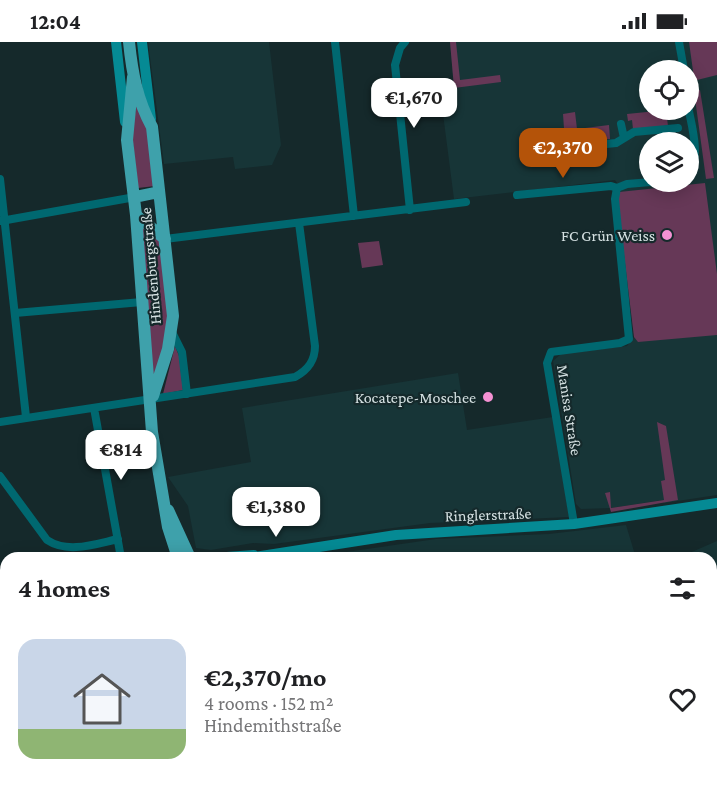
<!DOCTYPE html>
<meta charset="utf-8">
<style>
body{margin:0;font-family:"Crimson Pro",serif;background:#f6f6f6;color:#202124;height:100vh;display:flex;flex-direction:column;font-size:22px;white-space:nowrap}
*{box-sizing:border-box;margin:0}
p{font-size:20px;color:#757577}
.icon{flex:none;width:33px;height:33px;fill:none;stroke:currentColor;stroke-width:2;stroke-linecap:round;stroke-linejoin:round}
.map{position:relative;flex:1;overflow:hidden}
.sheet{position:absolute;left:0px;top:510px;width:717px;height:236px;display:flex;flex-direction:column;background:#fff;border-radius:18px 18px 0 0;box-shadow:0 3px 15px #0003}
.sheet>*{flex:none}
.tools{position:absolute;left:639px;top:18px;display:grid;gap:12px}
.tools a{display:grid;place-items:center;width:60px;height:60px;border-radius:50%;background:#fff;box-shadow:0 3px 15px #0003;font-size:30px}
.price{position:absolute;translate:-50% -51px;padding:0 14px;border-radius:12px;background:#fff;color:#222;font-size:20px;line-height:39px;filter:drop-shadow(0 2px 3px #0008)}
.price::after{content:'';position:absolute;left:50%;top:36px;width:18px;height:14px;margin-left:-9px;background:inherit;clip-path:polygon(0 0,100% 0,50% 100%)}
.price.current{background:#b45309;color:#fff}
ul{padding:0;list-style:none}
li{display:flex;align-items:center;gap:18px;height:150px;padding:0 18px}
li+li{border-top:2px solid #e0e0e0}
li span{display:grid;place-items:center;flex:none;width:168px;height:120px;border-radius:18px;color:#555}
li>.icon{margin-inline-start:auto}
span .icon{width:72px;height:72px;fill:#fffc;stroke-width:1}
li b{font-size:26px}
h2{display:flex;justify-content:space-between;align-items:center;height:72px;padding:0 18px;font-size:26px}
.status{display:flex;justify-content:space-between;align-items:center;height:42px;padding:0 30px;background:#fff;direction:ltr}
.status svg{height:16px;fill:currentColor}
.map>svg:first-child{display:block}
</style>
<div class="status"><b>12:04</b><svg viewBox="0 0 49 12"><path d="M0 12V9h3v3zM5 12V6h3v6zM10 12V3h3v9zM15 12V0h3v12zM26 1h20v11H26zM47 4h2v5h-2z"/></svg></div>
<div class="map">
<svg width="717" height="745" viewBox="0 0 717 745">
<rect width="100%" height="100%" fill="#15292b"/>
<!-- built -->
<path fill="#173537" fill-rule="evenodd" d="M148 0H269L281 103 272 123 235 127 233 115 164 122Z
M450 0H717V453L664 461 663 458 611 466 581 467 576 462 553 319 561 312 627 304 634 295 617 155 622 148 615 138 454 157 442 64 427 65 425 49 454 45ZM650 28H688V68H650ZM650 100H688V140H650Z
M458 331 467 388 553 375 569 475 430 481 274 502 253 501 211 508 196 506 188 464 168 435 251 420 242 366Z
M626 483 636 516H305L436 497 549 492Z
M717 499V745H694L680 740H711V516H678Z
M258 740H396L401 745H256Z
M426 740H673L671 745H430Z"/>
<!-- green -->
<path fill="#663857" d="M450 0H456L460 38 500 33 501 40 454 46Z
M689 0H717V33L697 38 694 36Z
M700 48 714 136 706 137 694 49Z
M137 58 147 86 155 144 138 146 132 93Z
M666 68 668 84 633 87 632 78 628 79 627 72Z
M575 70 577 87 609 83 610 97 565 101 563 72Z
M705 141 717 232V293L638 300 634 295 617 155 619 150Z
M142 182 162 198 169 258 168 291 153 337Z
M379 199 383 223 362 226 358 201Z
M175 304 179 314 183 348 163 352Z
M657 380 666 384 678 458 611 470 605 451 610 450 611 466 664 458 661 439 665 438Z"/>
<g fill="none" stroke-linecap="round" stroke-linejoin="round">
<!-- street -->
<path stroke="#006870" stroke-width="8" d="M335 0 354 174
M405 0 400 6 395 23 410 168
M679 0 684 28
M688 64C691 82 702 116 688 131
M621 82 624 96
M568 106 616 101 634 90 678 86
M0 137 26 375
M517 153 611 144 617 146 627 142 651 140
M1 179 135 155
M165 197 466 160
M15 271 142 260
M172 290 182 310 187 352
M94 366 121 516
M0 380 295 335C308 328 315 319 315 304L299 181
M0 434 47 498C68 512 95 502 118 497
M574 482 547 321 551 310 620 301 629 297 615 157 617 146
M0 618H6
M711 656 717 653
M11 745 47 740"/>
<!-- secondary -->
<path stroke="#058a94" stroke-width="10" d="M116 0 125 80
M142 0 151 77
M213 516 254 513
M248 516 396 493 574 482 717 461
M252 745 254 740"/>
<!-- primary -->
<path stroke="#3ea1ab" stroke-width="12" d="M129 0C132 30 137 58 152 85L173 274 168 307 153 354
M133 35 127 98 136 173 152 390 168 485 178 516
M135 155 159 150
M136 173 165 197
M168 468 190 516
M406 740 410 745"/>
<!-- rail -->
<path stroke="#afbcbd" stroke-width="2" stroke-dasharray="3 6" stroke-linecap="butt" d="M711 531 717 526
M655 740 675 745
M441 745 448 740
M460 745 466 740
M497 745 516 740"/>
</g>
<!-- markers -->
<g fill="#f491d3" stroke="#15292b" stroke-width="2">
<circle cx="667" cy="193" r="6"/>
<circle cx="488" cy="355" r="6"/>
</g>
<g text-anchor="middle" stroke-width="4.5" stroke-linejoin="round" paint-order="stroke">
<!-- poi labels -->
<g font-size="16" fill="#d5e1e2" stroke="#15292b" text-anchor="end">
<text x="655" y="199">FC Grün Weiss</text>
<text x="476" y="361">Kocatepe-Moschee</text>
</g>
<!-- street labels -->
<g font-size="16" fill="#d5e1e2" stroke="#15292b">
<text transform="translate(150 224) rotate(-95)" y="6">Hindenburgstraße</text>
<text transform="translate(570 368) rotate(81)" y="6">Manisa Straße</text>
<text transform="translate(488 472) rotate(-2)" y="6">Ringlerstraße</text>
</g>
</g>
</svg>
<div class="tools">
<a><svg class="icon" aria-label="locate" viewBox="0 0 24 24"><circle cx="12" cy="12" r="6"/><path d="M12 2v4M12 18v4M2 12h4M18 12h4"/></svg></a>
<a><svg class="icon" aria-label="layers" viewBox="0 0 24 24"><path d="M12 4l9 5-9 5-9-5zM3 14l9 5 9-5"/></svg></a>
</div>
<b class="price" style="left:414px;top:87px">€1,670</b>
<b class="price current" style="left:563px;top:137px">€2,370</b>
<b class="price" style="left:121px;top:439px">€814</b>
<b class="price" style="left:276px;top:496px">€1,380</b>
<section class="sheet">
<h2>4 homes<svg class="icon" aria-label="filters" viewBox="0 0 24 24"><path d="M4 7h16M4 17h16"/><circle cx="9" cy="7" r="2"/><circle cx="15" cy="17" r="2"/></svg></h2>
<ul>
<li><span style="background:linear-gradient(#c9d6e8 75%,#8fb573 0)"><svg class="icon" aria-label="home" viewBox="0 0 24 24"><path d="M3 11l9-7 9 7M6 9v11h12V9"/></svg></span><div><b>€2,370/mo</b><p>4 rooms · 152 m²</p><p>Hindemithstraße</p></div><svg class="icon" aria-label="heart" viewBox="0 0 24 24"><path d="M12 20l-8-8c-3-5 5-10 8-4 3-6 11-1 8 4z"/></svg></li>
</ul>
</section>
</div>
